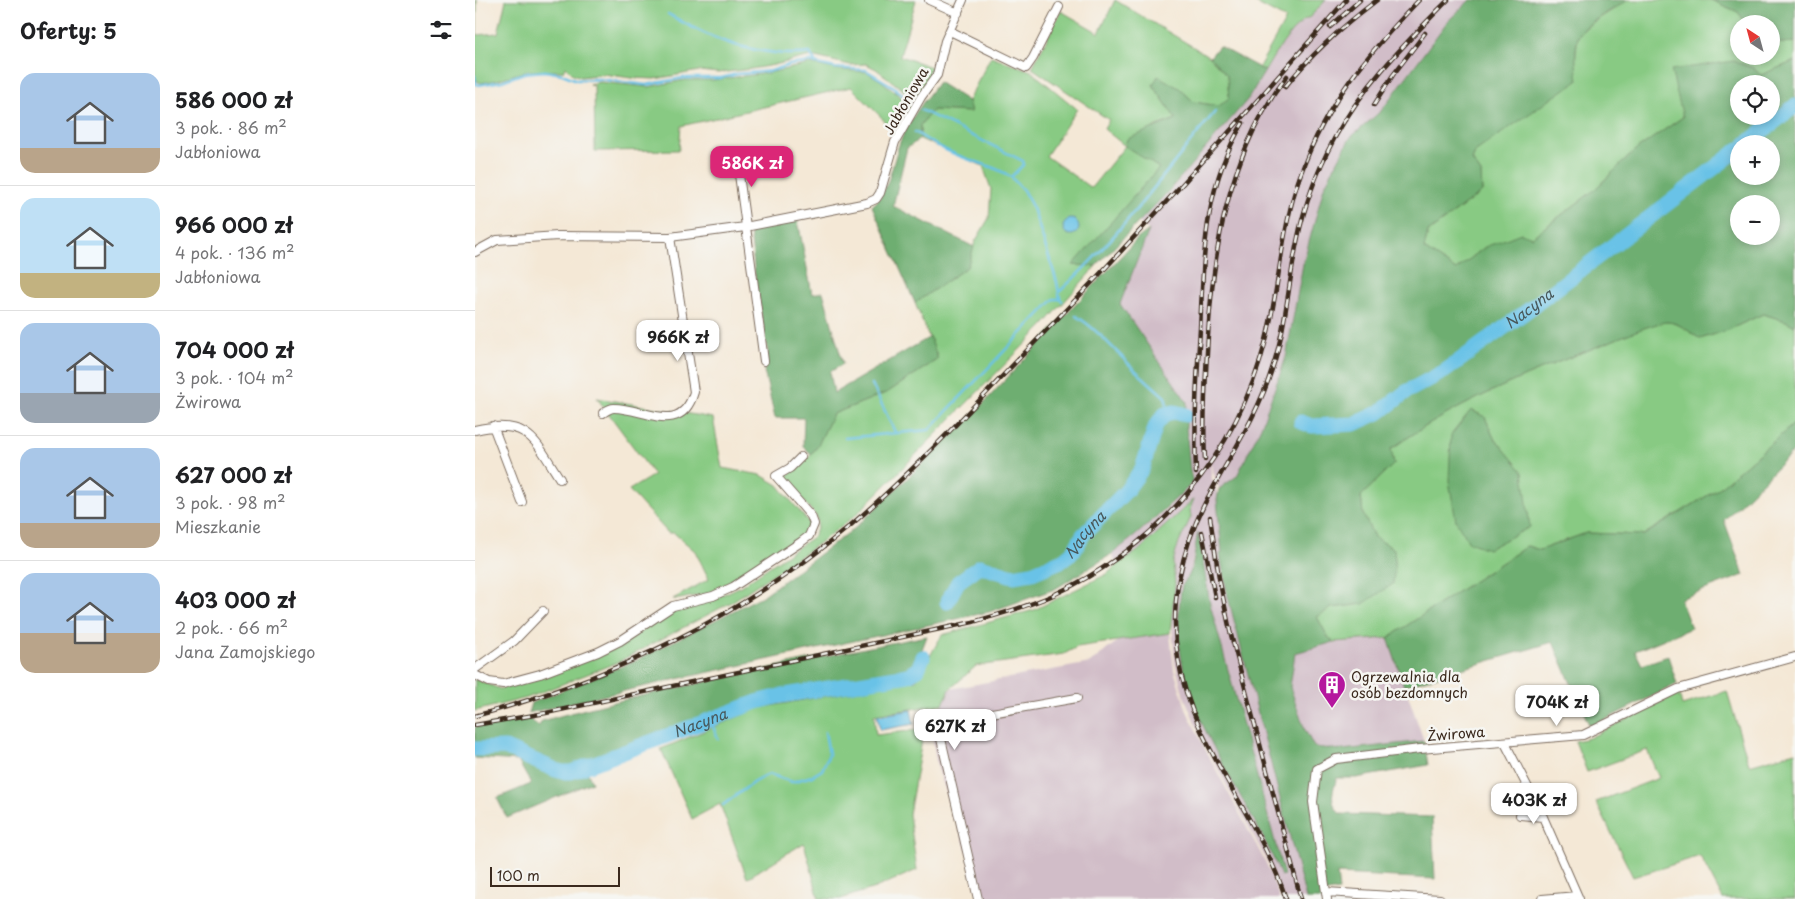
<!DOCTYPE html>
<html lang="pl">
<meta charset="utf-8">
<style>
body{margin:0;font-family:"Playpen Sans",sans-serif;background:#f6f6f6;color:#202124;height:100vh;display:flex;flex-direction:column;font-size:19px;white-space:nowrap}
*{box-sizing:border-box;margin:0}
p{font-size:16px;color:#757577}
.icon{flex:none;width:28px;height:28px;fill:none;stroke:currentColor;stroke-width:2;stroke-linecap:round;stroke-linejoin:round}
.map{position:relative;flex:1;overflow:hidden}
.panel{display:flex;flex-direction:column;background:#fff;width:475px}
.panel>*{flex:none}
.needle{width:32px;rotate:324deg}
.buttons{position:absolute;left:1255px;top:15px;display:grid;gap:10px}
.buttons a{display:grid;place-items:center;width:50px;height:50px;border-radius:50%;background:#fff;box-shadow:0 2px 8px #0003;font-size:25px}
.scale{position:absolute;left:15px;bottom:12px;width:130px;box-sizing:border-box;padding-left:5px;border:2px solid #3b2a1e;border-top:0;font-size:14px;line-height:18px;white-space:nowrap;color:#3b2a1e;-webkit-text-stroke:4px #f6f6f2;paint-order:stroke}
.price{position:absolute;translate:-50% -42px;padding:0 11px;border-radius:10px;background:#fff;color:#222;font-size:16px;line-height:32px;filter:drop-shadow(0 1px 2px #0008)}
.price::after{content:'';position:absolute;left:50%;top:30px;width:15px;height:11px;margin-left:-8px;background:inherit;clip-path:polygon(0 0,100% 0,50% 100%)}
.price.on{background:#db2777;color:#fff}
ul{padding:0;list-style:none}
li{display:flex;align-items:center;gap:15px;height:125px;padding:0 20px}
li+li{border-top:1px solid #e0e0e0}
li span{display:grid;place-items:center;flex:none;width:140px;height:100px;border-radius:15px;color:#555}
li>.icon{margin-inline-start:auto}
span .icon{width:60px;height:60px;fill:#fffc;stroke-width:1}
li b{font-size:21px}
h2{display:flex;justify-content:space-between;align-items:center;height:60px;padding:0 20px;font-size:21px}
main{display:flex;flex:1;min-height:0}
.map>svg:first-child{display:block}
</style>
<main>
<section class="panel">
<h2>Oferty: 5<svg class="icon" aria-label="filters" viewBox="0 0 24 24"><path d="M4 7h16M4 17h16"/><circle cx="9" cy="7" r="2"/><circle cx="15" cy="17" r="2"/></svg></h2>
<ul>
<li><span style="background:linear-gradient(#a9c7e8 75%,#b9a48a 0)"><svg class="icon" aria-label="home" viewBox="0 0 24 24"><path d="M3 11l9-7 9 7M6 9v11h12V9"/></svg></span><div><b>586 000 zł</b><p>3 pok. · 86 m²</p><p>Jabłoniowa</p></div></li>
<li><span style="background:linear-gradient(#bfe0f5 75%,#c2b280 0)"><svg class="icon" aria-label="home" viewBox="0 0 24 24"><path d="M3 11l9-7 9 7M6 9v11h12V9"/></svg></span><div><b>966 000 zł</b><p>4 pok. · 136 m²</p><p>Jabłoniowa</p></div></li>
<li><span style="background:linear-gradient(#a9c7e8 70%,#9aa5b1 0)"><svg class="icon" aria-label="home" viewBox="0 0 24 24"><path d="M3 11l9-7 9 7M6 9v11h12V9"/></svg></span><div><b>704 000 zł</b><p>3 pok. · 104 m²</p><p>Żwirowa</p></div></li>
<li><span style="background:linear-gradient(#a9c7e8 75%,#b9a48a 0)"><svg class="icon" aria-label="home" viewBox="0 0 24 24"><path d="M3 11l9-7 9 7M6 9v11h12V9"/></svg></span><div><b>627 000 zł</b><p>3 pok. · 98 m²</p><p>Mieszkanie</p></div></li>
<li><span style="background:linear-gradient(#a9c7e8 60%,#b9a48a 0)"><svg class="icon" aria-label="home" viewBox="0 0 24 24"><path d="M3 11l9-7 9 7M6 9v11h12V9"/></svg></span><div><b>403 000 zł</b><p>2 pok. · 66 m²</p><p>Jana Zamojskiego</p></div></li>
</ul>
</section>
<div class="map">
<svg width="1320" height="899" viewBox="0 0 1320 899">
<rect width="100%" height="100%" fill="#f6f6f2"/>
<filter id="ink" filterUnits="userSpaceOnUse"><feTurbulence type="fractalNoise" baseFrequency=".02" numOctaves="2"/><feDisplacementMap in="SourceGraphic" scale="10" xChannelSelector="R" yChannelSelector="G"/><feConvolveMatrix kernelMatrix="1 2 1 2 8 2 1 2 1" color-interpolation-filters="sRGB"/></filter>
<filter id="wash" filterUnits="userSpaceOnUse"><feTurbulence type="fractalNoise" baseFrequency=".0096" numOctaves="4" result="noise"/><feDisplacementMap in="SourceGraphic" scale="20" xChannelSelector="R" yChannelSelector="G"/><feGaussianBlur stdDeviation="1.12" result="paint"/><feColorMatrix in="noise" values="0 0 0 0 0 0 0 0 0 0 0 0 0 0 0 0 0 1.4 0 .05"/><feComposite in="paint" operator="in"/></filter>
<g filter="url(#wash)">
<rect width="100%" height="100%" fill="#f4e8d6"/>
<!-- industrial -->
<path fill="#d1bdc8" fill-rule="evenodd" d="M851 0H995L972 22 907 110 875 138 849 187 828 264 811 357 786 427 762 476 744 489 735 462 737 479 740 485 743 496 747 553 745 554 752 593 831 899H807L794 865 726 737 708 694 700 663 696 613 700 584 698 562 703 545 716 517 715 509 718 500 663 551 642 565 637 554 661 535 691 509 717 481V474L715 471 711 427 712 402 645 304 674 230 663 222 693 193 773 99 800 54 817 31 829 20 835 17ZM723 534 735 604 809 874 806 876 794 847 725 718 711 678 707 656 704 629 707 586 715 573Z
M695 633 699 670 712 711 728 745 792 865 805 899H509L462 766 455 723 468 704 475 689 615 663 643 641Z
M913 638 949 741 867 750 839 747 830 730 815 687 820 653 859 642Z"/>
<!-- green -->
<path fill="#88ca83" stroke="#627a50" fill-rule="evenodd" d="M0 0H2V35L23 33 31 0H441L425 56 459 68 455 79 440 99 401 69 391 64 375 65 336 56 299 65 276 69 243 73 224 71 180 79 156 78 129 74 106 77 98 74 91 67 88 71H51L22 80 6 83 2 81 0 74Z
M640 0 735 57 752 75 754 98 744 106 719 102 704 88 678 85 701 119 681 126 651 146 684 168 599 265 621 266 568 326 382 514 343 544 255 603 143 662 52 698 0 711V679L25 689 68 677 142 648 194 612 208 606 236 600 264 587 338 537C342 529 344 525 341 516L309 478 332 459 342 447 358 414 413 392 463 359 440 303 492 267 500 242 514 218 516 189 508 166 445 139V125L458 110 496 112 493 101 516 56 556 71 602 109 571 156 616 188 650 146 629 129 634 120 557 68 586 11 624 33Z
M775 0H851L835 17 829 20 817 31 800 54 790 71 784 67 811 19Z
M1153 0H1236L1263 12 1272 24H1264V56H1296V44L1320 42V61L1286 75 1278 68 1162 149 1117 192 1057 237 1010 247 981 270 949 249 953 232 1007 192 1006 173 997 160 1001 151 1021 136 1100 61 1103 35 1114 25Z
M335 64 365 70 392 72 408 82 438 107 421 135 417 133 407 118 376 87 206 126 204 150 120 151 119 85 114 84 125 82 173 87 210 80H238L293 73Z
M1288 314 1311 321 1320 326V423L1243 489 1168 535 1111 533 1065 550 1052 546 913 638 859 642 853 637 842 617 856 608 888 604 919 549 899 537 888 514 886 496 919 464 916 449C982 402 1060 371 1134 342 1145 337 1182 321 1192 322 1204 322 1216 333 1225 339L1253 330ZM996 410 1010 417 1018 436Z
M122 398 238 418 247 468 286 475 303 485 335 524 331 534 235 593 205 599H198L234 579 220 551 199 533H193L154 490 179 475Z
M719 499 715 509 716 517 703 545 698 562 700 584 695 633 602 647 589 654 501 666 475 689 468 704 399 715 401 735 449 729 434 814 442 870 400 888 365 899H344L329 843 272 878 245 804 217 819 186 749 284 708 441 680 467 635 559 610 632 574 642 565 663 551Z
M1252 691 1274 765 1320 752V899H1248L1225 856 1158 877 1121 802 1184 778 1172 750 1112 772 1100 741 1114 738 1204 693 1207 705Z"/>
<!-- forest -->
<path fill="#6eae71" stroke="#546c48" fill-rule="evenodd" d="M995 0H1153C1141 8 1107 25 1103 37 1099 51 1101 66 1103 80L1001 151 997 160 1006 173 1007 192 953 232 949 249 981 270 1010 247 1046 233 1057 237 1117 192 1162 149 1208 117 1196 70 1259 61 1278 68 1286 75 1320 61V326L1311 321 1288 314 1253 330 1225 339C1216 333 1204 322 1192 322 1182 322 1145 337 1134 342 1060 371 982 402 916 449L919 464 886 496 888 514 899 537 919 549 920 562 918 584 888 604 856 608 842 617 853 637 859 642 820 653 815 687 830 730 839 747 867 750 949 741 953 765 881 778H862C857 793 854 801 865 814L957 817 960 879 862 874 864 890 847 893 848 899H831L752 593 745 554 747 553 742 500 744 489 762 476 786 427 811 357 828 264 849 187 875 138 907 110 972 22ZM1264 84H1296V116H1264ZM1264 144H1296V176H1264ZM1264 204H1296V236H1264Z
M1236 0H1320V42L1296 44V24H1272L1263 12Z
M744 46 790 71 773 99 692 193 621 266 598 265 684 168 650 146 652 139 701 119 678 85 683 76 704 88 719 102 744 106 754 98 752 75 735 57Z
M463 82 493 101 496 112 458 110 445 125V139L432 148 418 206 499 247 492 267 440 303 397 206C415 191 417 163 425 142 434 120 449 101 463 82Z
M323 221 337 294 348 292 368 364 355 372 359 393 455 337 463 359 413 392 358 414 342 447 336 454 328 446 329 418H300L289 371 293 353 281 284 275 231Z
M674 230 645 304 712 402 711 427 715 471 718 483 661 535 637 554 580 589 514 612 193 681 53 713 56 703 162 660 289 595 380 528 488 425 662 239Z
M996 410 1010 417 1018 436 1048 472 1055 527 1013 549 994 542 981 521 974 481 976 435Z
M1320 423V450L1249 520 1269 575 1205 599 1216 628 1160 651 1167 665 1193 656 1202 684 1115 727 1078 642 929 686 913 638 1052 546 1065 550 1111 533 1169 535 1243 489Z
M723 532 735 604 809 875 806 876C771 789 696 710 704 609 705 602 705 593 707 586 709 582 713 578 715 573 720 561 720 545 723 532Z
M452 636 441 666 431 672 306 693 277 700 90 769 31 745H0V727L54 719 64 726 67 721C125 704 184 692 244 679 313 664 382 649 452 636Z
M0 751H27L85 776 96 775 111 769 117 782 32 818 22 798 56 784 43 761 0 758Z"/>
<!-- water -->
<path fill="#69c2e7" stroke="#527682" d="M588 227a8 8 0 1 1 16 0a8 8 0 1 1-16 0Z
M436 710 439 724 405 730 402 716Z"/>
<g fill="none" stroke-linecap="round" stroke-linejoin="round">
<!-- stream -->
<path stroke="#69c2e7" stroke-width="2.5" d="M193 14C209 23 226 33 243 39 267 49 310 57 335 53L341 64
M0 76 1 84 4 85 27 81 49 73 70 71 87 74 102 80 125 79 171 85 208 78H246L262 74 296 71 314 65 335 62 360 68 391 70 419 87 438 104
M446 110 548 161 549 164 536 177 548 190 558 208 582 282 585 299
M440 132C453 141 467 149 482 155 500 163 519 165 536 177
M584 292C643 239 689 173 740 112
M601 316C628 333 646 359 670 379 673 382 689 396 690 397 692 402 692 408 693 413
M397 384 420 432
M370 438 454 430 579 299H585L587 301
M235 719 243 739
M248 805 279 782 294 774 317 782 337 776 347 770 354 754 350 732"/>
<!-- river -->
<g stroke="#69c2e7" stroke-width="15">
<path d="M1271 144 1320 106"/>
<path id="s1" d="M826 422 837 426 879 424 905 412 931 392 970 371 1060 305 1264 149"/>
<path id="s2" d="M472 602 483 582 505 566 538 576 557 573 588 560 599 551 608 535 651 491 667 469 681 425 690 414 699 412 711 415"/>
<path id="s3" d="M0 749 30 748 81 770 87 772H96L282 702 305 696 433 675 443 669 448 657"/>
</g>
</g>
</g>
<g filter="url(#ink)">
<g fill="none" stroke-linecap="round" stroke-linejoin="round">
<defs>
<path id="minor" d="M454 0 483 13
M475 31 551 68 558 58 584 7
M261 152 289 361
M0 252 22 240 83 236 195 237 270 227 392 203 401 199 405 193 420 142 446 97 462 75 470 41 488 0
M128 413C131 411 135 408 139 408 169 408 206 437 219 392L195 237
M18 426 47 502
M0 430C54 418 59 439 85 479
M0 669 39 641 68 611
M0 675 14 682 28 684 65 674 123 652 145 641 198 606 238 596 258 587 326 542 334 536 339 524 336 516 301 476 315 468 326 457
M1030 743 1068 817 1104 899
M1045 815 1068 817
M851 892 965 899
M503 899 464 730 465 725 471 721 602 698
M852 899 838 802 842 769 861 759 945 749 1108 735 1203 689 1320 657
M1067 899 1102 896"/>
</defs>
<!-- minor casing -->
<use href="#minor" stroke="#7c6c5e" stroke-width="10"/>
<!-- minor -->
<use href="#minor" stroke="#fff" stroke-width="8"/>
<defs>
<path id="rail" d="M855 27 885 0
M810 87C837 53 868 26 902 0
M899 105 918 75 950 33
M730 459C728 424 730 388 732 353 737 255 751 156 812 76
M721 473C719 425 722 377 725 329 729 256 728 188 768 123
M735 517 744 578 755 631 826 899
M727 532 740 597
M0 716C136 679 269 616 377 524 443 468 501 403 561 341 668 231 769 115 871 0
M0 725 71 713 498 622C525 614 551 607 576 596 683 548 762 454 791 340 805 285 806 227 826 173 852 101 892 55 944 0
M811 899C784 815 717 747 703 658 694 605 706 551 730 503 753 458 782 418 797 369 811 328 813 285 822 242 829 206 842 171 859 139 888 85 931 43 973 0"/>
</defs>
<!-- rail casing -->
<use href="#rail" stroke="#3b2a1e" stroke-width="4.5"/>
<!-- rail -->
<use href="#rail" stroke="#f6f6f2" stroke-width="2.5" stroke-dasharray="8" stroke-linecap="butt"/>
</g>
</g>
<!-- icons -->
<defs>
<symbol id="building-pin" viewBox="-11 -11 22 30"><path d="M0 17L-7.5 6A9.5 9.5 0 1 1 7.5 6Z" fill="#b5179e" stroke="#f6f6f2"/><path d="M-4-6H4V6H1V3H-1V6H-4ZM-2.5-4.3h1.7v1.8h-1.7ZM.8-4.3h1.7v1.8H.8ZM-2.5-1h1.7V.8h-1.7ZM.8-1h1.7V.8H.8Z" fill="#fff"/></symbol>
</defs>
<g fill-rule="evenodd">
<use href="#building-pin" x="841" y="669" width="32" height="43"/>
</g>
<g text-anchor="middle" stroke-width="5" stroke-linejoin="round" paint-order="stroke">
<!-- street labels -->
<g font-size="14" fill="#3b2a1e" stroke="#f6f6f2">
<text transform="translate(431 101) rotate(-60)" y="5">Jabłoniowa</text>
<text transform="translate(981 734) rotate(-4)" y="5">Żwirowa</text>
</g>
<!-- poi labels -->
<g font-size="14" fill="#3b2a1e" stroke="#f6f6f2" text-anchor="start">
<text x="876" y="682">Ogrzewalnia dla<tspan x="876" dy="16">osób bezdomnych</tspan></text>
</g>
<!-- water labels -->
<g font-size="15" font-style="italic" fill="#49585a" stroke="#f6f6f2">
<text dy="5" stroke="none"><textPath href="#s1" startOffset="264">Nacyna</textPath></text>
<text dy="5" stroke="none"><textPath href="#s2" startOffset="171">Nacyna</textPath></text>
<text dy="5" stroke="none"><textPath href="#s3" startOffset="239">Nacyna</textPath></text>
</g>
</g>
</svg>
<div class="buttons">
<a><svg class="needle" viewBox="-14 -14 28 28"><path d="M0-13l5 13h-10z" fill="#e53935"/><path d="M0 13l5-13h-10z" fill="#757577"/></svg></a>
<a><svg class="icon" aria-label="locate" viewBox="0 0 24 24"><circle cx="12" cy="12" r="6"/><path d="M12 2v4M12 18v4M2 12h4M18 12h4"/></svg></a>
<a>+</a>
<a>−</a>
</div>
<div class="scale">100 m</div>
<b class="price on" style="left:277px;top:188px">586K zł</b>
<b class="price" style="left:203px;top:362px">966K zł</b>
<b class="price" style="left:1082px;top:727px">704K zł</b>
<b class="price" style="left:480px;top:751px">627K zł</b>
<b class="price" style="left:1059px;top:825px">403K zł</b>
</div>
</main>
